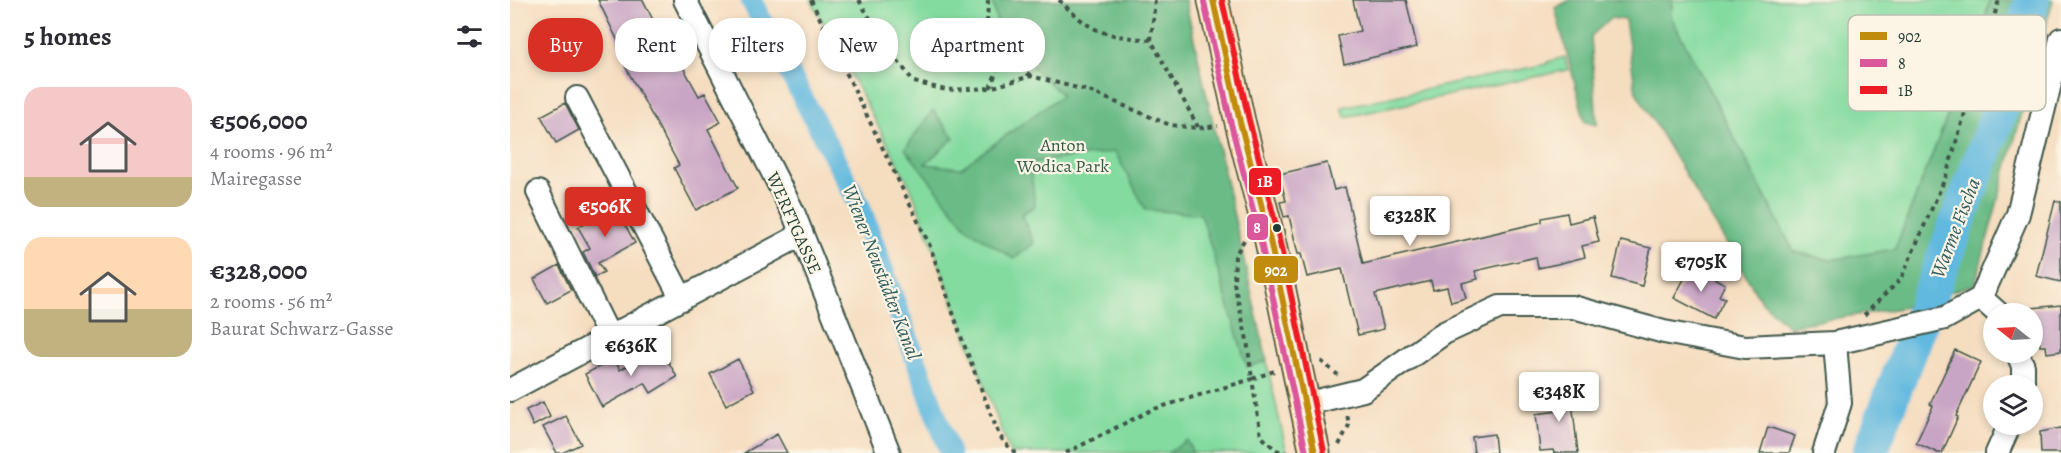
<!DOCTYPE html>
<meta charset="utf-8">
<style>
body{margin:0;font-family:Alegreya,serif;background:#f7f7f7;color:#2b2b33;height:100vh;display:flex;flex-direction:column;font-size:22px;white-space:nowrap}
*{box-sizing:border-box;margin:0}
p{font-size:20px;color:#7c7c81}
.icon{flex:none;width:33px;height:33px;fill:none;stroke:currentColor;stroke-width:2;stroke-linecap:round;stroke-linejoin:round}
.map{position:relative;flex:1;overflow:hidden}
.details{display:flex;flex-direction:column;background:#fff;width:510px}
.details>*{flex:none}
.top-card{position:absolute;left:18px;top:18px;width:570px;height:54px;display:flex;gap:12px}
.needle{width:39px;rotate:288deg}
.controls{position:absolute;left:1473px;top:303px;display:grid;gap:12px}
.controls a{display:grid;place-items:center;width:60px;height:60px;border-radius:50%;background:#fff;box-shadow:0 3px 9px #0003;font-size:30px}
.price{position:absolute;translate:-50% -51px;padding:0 14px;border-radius:6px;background:#fff;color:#222;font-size:20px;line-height:39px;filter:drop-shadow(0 2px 3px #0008)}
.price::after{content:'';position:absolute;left:50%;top:36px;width:18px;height:14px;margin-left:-9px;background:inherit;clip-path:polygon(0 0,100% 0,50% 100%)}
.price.current{background:#d93025;color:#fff}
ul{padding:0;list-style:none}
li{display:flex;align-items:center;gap:18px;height:150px;padding:0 24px}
li span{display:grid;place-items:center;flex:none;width:168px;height:120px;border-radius:18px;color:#555}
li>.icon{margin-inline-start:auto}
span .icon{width:72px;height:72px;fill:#fffc;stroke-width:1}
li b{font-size:26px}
h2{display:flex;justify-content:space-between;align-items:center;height:72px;padding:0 24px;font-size:26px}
.pill{padding:0 21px;border-radius:24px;background:#fff;box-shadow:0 3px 9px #0003;font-size:21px;line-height:54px}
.pill.current{background:#d93025;color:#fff}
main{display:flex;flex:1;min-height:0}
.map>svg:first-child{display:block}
</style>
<main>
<section class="details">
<h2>5 homes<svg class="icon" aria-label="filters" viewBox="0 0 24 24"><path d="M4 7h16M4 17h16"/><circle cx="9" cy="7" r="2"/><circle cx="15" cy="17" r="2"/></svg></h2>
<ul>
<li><span style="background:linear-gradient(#f6c9c9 75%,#c2b280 0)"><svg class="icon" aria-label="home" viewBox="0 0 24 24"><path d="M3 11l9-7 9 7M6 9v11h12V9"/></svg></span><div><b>€506,000</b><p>4 rooms · 96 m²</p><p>Mairegasse</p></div></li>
<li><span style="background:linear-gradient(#ffd9b3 60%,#c2b280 0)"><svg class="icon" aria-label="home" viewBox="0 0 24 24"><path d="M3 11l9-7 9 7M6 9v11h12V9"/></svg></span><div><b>€328,000</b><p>2 rooms · 56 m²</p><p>Baurat Schwarz-Gasse</p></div></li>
</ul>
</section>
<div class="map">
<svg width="1551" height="453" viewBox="0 0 1551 453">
<rect width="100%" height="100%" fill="#fcf5e5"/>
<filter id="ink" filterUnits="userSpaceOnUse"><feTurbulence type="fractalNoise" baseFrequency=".0167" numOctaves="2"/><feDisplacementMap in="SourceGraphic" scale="12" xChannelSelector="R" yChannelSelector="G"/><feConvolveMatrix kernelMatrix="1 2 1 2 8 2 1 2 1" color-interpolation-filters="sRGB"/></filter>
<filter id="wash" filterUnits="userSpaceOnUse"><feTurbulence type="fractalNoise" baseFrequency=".008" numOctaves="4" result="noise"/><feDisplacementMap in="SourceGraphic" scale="24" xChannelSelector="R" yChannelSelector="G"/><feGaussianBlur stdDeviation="1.35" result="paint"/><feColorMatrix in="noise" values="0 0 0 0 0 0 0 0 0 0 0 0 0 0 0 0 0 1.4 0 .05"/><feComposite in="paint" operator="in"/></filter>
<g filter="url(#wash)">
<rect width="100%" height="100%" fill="#f5ddc0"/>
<!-- green -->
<path fill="#84dba0" stroke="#528c6a" stroke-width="1.5" d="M301 0H675L777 453H500L401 188Z
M1162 0H1480L1473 26 1385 249 1321 260 1284 252 1161 17Z
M1055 57 1058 70 835 117 832 107 1037 64V62Z"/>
<!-- forest -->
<path fill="#6bbb86" stroke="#457c5d" stroke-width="1.5" d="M482 0H675L757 361 737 367 691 214 636 210 605 152 520 163 525 206 511 214 524 243 504 259 458 229 395 149 423 110 444 138 415 164 451 168 552 95 490 37Z
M1060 0H1162L1161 17 1284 252 1321 260 1385 249 1473 26 1480 0H1543L1465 284 1391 308 1278 326 1251 301 1126 92 1115 20 1101 18 1081 36 1087 125 1075 122 1045 8Z
M677 440 683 453H658Z"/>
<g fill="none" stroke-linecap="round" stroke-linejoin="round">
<!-- canal -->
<path stroke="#62b9df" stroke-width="21" d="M241 0 350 206 440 453"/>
<!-- river -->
<path stroke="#62b9df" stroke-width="36" d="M1360 453 1499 86 1522 0"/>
</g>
<g id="blocks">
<!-- building -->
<path fill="#c9a5c5" d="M88 0H133L154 42 158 40 189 96 195 93 211 122 198 129 228 188 186 210 164 168 169 165 114 64 118 62Z
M843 0H896L907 47 834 64 828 36 850 31Z
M55 103 69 130 46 143 31 116Z
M817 163 824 190 835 187 853 264 1032 222V218L1057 213 1059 223 1083 217 1089 242 1072 246 1075 257 1047 264 1028 268 1026 257 965 271 968 279 952 283 956 298 941 302 937 287 923 290 921 281 865 294 874 329 848 335 832 269 797 277 791 254H788L779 216 774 217 770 202 776 201 769 174Z
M1545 201 1551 202V282L1526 276Z
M105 207 125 243 88 263 94 272 85 277 73 252 80 248 68 227Z
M1111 241 1141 248 1132 286 1102 278Z
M49 265 61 290 37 303 24 279Z
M1181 266 1215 284 1209 296 1215 298 1204 319 1164 298Z
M1551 305V351L1537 353 1536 346H1530L1527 324H1524L1522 308Z
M150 347 167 377 141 393 135 383 92 407 75 374 104 359 110 370Z
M1445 350 1471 362 1446 416 1448 417 1432 453H1428L1406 443 1423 406 1420 404Z
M228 359 244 390 216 405 200 374Z
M1059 376 1068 453H1044L1043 450 1030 451 1026 414 1048 411 1045 377Z
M33 402 40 417 23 426 16 410Z
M56 416 71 444 52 453H47L33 427Z
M1258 427 1285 436 1279 453H1250Z
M1551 428V453H1531L1530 432Z
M267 434 277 453H234Z
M984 434 986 453H964L962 437Z"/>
</g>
</g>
<g filter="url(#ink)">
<use href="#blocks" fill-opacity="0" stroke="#3f5549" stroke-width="1.5"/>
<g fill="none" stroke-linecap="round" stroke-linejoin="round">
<defs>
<path id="minor" d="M175 0 283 212 379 453
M67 98 172 299
M28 192 99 336
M1471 298 1489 314
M1507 352 1513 366V386
M0 390 291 235
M795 404 853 390 934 333 990 307H1063L1154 332 1235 347 1325 343
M1314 453 1330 403 1325 343 1435 318 1471 298 1508 214 1551 39
M1487 453 1500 424"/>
<path id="major" d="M703 0 730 122 758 231 805 453"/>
</defs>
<!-- minor casing -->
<use href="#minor" stroke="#3f5549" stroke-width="26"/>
<!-- major casing -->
<use href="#major" stroke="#3f5549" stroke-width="33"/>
<!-- path -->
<path stroke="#3f5549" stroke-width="4" stroke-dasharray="4.5 4.5" stroke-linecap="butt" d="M301 0 420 246 453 342 489 435 501 450 507 453
M349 0 375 44 404 82 436 90 480 88 521 76 579 91 660 125 688 128 708 126
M478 0 477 25 486 50 521 76
M549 0C584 35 594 35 641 40
M645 0 641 40 688 127
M480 88 488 68 486 51
M734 240 725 256 724 283 737 340 742 379 764 371
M1354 315 1391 279 1436 176 1489 0
M811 361 828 375
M829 445 839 425 837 414
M556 453 641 410 742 379 751 436 766 450 777 453"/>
<!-- minor -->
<use href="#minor" stroke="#fff" stroke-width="22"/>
<!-- major -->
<use href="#major" stroke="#febc70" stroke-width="30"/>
<defs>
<path id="bus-1" d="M703 0 730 122 758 231 805 453"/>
<path id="bus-2" d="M694 2 721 124 749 233 796 453"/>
<path id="bus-3" d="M712 0 739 120 767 229 814 451"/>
</defs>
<!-- bus-1 casing -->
<use href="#bus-1" stroke="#fcf5e5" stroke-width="10"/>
<!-- bus-2 casing -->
<use href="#bus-2" stroke="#fcf5e5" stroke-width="10"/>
<!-- bus-3 casing -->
<use href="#bus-3" stroke="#fcf5e5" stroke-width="10"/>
<!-- bus-1 -->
<use href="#bus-1" stroke="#c18c0d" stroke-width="6"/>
<!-- bus-2 -->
<use href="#bus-2" stroke="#db579b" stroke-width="6"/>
<!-- bus-3 -->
<use href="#bus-3" stroke="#ed1c24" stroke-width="6"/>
</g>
</g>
<!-- markers -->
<circle fill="#1f3d34" stroke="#fcf5e5" stroke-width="2" cx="767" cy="228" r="5"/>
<g text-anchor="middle" stroke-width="4.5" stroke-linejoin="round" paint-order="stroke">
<!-- park labels -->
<g font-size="18" fill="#335d4a" stroke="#fcf5e5">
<text x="553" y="151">Anton<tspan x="553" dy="21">Wodica Park</tspan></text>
</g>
<!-- street labels -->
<g font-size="18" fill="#1f3d34" stroke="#fcf5e5">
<text transform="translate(284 223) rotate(66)" y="6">WERFTGASSE</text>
</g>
<!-- water labels -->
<g font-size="20" font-style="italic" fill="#305c5f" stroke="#fcf5e5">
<text transform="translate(1445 228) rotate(-69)" y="7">Warme Fischa</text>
<text transform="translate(372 272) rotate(69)" y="7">Wiener Neustädter Kanal</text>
</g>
</g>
<!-- legend -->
<rect x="1338" y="15" width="198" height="96" rx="9" fill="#fcf5e5" stroke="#babeb0" stroke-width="1.5"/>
<rect x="1350" y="32" width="27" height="8" fill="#c18c0d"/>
<rect x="1350" y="59" width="27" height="8" fill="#db579b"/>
<rect x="1350" y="86" width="27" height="8" fill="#ed1c24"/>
<g font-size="16" fill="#1f3d34">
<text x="1388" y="42">902</text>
<text x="1388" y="69">8</text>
<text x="1388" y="96">1B</text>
</g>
<g stroke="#fcf5e5" stroke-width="2">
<rect x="738" y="167" width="34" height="29" rx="6" fill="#ed1c24"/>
<rect x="736" y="213" width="23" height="28" rx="6" fill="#db579b"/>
<rect x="743" y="255" width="46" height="29" rx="6" fill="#c18c0d"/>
</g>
<g font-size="16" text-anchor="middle" font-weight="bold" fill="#fff">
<text x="755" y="187">1B</text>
<text x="747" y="233">8</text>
<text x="766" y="276">902</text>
</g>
</svg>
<div class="controls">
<a><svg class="needle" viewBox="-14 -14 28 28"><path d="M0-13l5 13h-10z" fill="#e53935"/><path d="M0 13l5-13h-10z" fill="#7c7c81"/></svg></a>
<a><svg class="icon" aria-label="layers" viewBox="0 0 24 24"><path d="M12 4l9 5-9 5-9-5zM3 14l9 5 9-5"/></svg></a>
</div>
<b class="price current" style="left:95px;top:238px">€506K</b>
<b class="price" style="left:900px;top:247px">€328K</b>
<b class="price" style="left:1191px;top:293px">€705K</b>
<b class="price" style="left:121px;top:377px">€636K</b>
<b class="price" style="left:1049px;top:423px">€348K</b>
<div class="top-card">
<a class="pill current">Buy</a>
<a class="pill">Rent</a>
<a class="pill">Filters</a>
<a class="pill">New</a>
<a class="pill">Apartment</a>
</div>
</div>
</main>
